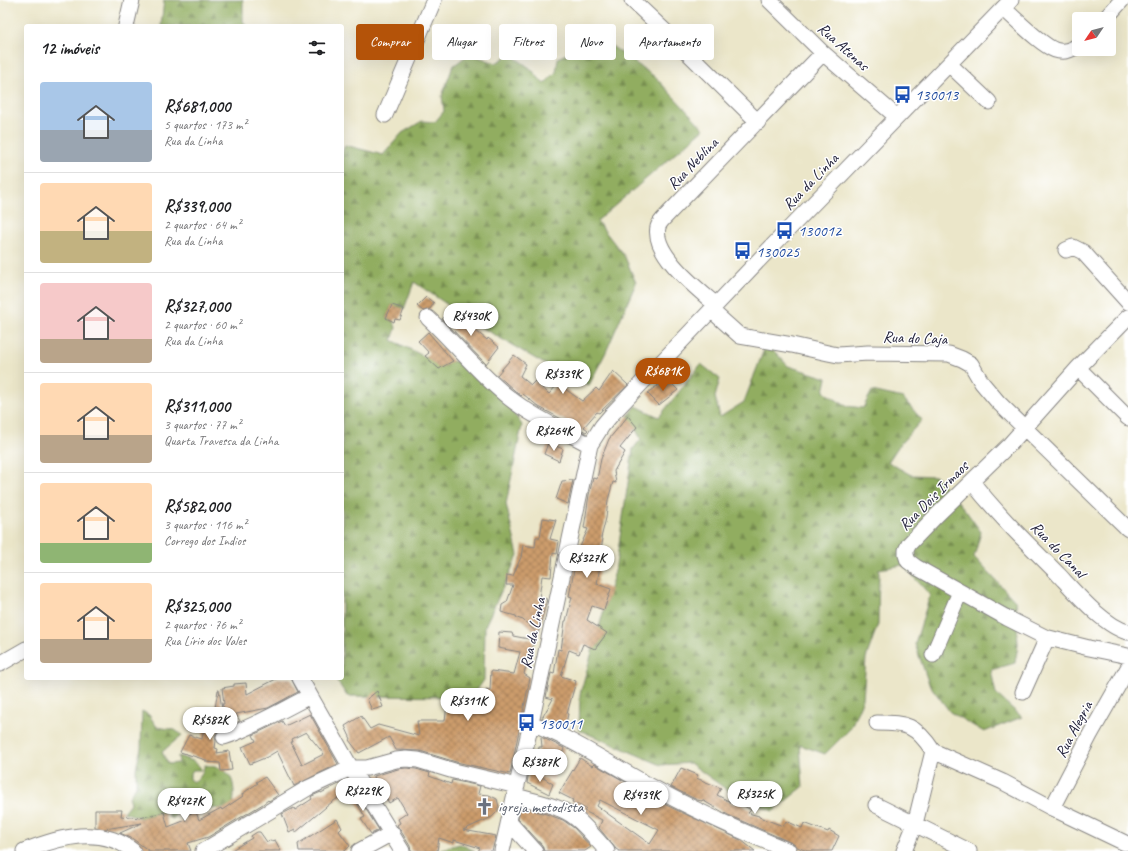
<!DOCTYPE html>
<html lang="pt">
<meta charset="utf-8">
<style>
body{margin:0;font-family:Caveat,sans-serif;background:#f6f6f6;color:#202124;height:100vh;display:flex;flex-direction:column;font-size:15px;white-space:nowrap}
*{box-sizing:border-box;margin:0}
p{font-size:13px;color:#757577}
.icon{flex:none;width:22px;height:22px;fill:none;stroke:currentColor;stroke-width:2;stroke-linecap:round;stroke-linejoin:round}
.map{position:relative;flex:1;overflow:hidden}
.panel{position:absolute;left:24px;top:24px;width:320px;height:656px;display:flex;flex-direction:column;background:#fff;border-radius:4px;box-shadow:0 4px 16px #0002}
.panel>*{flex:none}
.hud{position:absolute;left:356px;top:24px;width:380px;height:36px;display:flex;gap:8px}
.needle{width:26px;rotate:235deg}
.fabs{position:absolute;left:1072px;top:12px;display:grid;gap:8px}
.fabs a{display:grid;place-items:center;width:44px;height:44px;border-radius:4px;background:#fff;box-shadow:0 4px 16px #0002;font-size:20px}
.price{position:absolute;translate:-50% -34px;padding:0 9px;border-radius:14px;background:#fff;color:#222;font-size:13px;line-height:26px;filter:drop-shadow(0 1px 2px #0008)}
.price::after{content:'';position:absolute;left:50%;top:24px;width:12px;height:9px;margin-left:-6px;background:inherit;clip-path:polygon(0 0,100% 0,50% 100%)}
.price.on{background:#b45309;color:#fff}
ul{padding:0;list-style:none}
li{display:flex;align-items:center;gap:12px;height:100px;padding:0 16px}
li+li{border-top:1px solid #e0e0e0}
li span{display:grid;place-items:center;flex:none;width:112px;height:80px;border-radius:4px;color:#555}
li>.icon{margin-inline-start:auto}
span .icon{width:48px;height:48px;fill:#fffc;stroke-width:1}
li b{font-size:17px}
h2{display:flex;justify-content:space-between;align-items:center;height:48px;padding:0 16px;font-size:17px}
.pill{padding:0 14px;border-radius:4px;background:#fff;box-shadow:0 4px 16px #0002;font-size:14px;line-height:36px}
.pill.on{background:#b45309;color:#fff}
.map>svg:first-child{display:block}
</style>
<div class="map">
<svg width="1128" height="851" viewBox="0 0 1128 851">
<defs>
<pattern id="forest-firs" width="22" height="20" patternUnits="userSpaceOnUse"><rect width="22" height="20" fill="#91ad60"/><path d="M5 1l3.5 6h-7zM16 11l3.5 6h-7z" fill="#768c50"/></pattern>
<pattern id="building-cross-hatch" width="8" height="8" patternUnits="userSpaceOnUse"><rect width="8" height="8" fill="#cc9c6c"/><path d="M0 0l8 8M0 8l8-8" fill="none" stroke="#a57f5a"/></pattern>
</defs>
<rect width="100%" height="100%" fill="#fff"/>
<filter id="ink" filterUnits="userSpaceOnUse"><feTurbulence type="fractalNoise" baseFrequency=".025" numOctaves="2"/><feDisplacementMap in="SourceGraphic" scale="8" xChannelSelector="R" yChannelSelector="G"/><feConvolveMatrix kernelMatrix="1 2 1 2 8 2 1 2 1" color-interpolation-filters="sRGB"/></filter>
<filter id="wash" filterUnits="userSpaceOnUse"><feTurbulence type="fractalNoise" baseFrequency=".012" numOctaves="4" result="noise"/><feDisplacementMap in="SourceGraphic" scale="16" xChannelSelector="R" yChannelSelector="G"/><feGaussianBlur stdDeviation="0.9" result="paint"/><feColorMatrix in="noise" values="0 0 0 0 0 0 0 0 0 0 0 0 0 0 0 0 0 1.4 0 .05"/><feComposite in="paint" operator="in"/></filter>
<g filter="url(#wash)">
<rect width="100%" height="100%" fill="#ebe6c9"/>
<!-- built -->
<path fill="#f0d6bc" d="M534 756 558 765 553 781 532 771 533 765 547 770 533 763Z"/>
<!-- forest -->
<path fill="url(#forest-firs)" stroke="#5a684e" d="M164 0H243V21L246 26H161Z
M599 37 655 77 704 129 597 221 625 257 636 283 606 352 589 385 553 369 476 324 414 282 404 309 392 305 386 318 394 322 396 328 392 340 427 358 480 365 522 425 506 504 518 555 485 626 484 680 472 697 347 696 335 678H342V153L345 145 383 155 402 133 422 121 435 122 444 111 442 96 453 66 469 54 496 63 510 54 530 68 544 84 556 72 558 58Z
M766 344 777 354 788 366 827 378 824 392 846 406 863 408 872 391 903 398 922 420 900 444 888 462 911 475 936 476 966 511 981 532 974 557 1016 602 1018 645 1015 663 991 670 996 694 1022 717 984 732 950 712 929 684 915 644 930 595 903 565 879 569 878 624 866 658 863 699 850 729 825 754 800 745 803 787 773 811 734 795 690 763 661 765 579 730 580 694 615 571 633 449 641 439 628 416 636 406 659 417 701 364 720 379 715 397 720 417 744 402Z
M142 711 149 715 157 727 175 730 182 735 162 752 168 764 179 763 178 756 193 761 200 767 201 770H193L190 775V779L194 782C203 776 201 773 205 765 224 768 233 772 234 792 234 798 234 802 231 808L196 809 188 808 187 813 178 810 173 819 169 817 167 811 141 818 123 812 131 802 129 797 136 786V768L141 748Z
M460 844 475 851H440L441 849Z"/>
<g id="blocks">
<!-- building -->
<path fill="url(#building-cross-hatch)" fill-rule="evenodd" d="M426 297 434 303 430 309 423 311 417 306Z
M392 305 404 309 400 320 395 319 394 322 386 318Z
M453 308 462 317 461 319 475 331V330L487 340 488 338 499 347 486 364 442 319Z
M428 332 453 361 439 369 425 356 429 353 418 341Z
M514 355 526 364 520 376 531 385 535 381 549 394 558 384 582 401 596 388 599 391 613 371 628 385 599 413 597 412 584 427 588 430 586 432 539 407 523 394 521 396 514 390 497 375Z
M667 379 678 390 659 405 647 393Z
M628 416 637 427 620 448 625 452 614 471 616 483 613 482 608 500 606 518 601 538 603 539 599 558 601 559 597 584 611 589 604 610 592 606 587 620 607 633 595 649 583 644 579 654 569 650 561 676 576 681 567 714H568L565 728 542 718 553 699 546 697 551 673 554 674 558 649 561 650 565 621H566L572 597 569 596 575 565 574 564 575 558 588 529 584 528 589 495 593 478 597 479 601 459 609 439Z
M548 443 563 449 559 461 544 454Z
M573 480 568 504 556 499 562 481Z
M543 518 556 520 550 539 559 541 557 554 553 553 551 577 542 576 539 598 547 599 538 634 523 620 517 618 516 616 501 612 502 605 507 602 513 585H506L507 575 513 576 521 557 523 545 535 547 536 537H540Z
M499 632 512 633 513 636 534 640 531 655 529 654 524 674 530 678 510 774 456 762 420 751 396 750 389 737 359 753 349 740 351 739 345 726 361 716 370 729 378 725 419 736 417 721H445L448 696 467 700V703L484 705 486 689 490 690 491 671 514 674 520 652 498 648Z
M278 678H291L298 692 268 708 236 714 240 721 232 725 222 704H224L222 688 234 686V684L246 683 247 694Z
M218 690H219L225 727 217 732 215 736 216 741 215 748 218 749 217 753 229 751 232 770 221 771 220 763 206 762V760L180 752 189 735 202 739 206 718 213 720Z
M377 691 383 707 372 710 367 699Z
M310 714 338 764 294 786 277 751 267 757 250 764 242 747 256 741 253 735 282 721 285 726ZM306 732 324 754 302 765 291 742H293L292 739Z
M541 737 564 748 560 763 538 755 539 747H542Z
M580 758 592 766 594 764 666 805 741 840 755 851H619L616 849 599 828 602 820 584 811 586 809 572 802 573 800 559 793ZM600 800 659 830 650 844 597 806Z
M406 768 416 769 430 773 429 776 451 784 452 780 480 786 478 794 489 795 497 799 499 807 497 812 492 817 463 830 496 836 492 851H478L480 848 454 840V843L439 838 437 851H411L410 846 397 825 400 823 398 819 407 813 398 798 389 803 378 785H376L374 776 398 769Z
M681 768 698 775 696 778 721 788 717 795 736 805 737 802 751 810 748 813 759 816V817L783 826 786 821 802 828 804 823 828 832 829 830 839 836 832 851H807L797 847 792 843 728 815 702 800V801L697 800 671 787Z
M529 772 542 777 553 784 549 794 527 783Z
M265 777 278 795 269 801 268 800 263 804 208 837 188 843 191 851H149L133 839 120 833 142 823 105 829 95 827V810H122L121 816 140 818 164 812 168 827 186 820 184 815 196 812 199 820 221 808 222 810 243 796 242 794 258 783 256 782Z
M341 783 346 793 332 802 295 833V829L289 832 282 814 294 808 295 810 312 799 311 797 312 796 321 792V793Z
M350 784 379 830 371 834 361 819 365 817 354 798 351 800 346 793 350 790 348 786Z
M521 807 546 814 563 820 574 828 591 847 585 851H544L542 845 518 819Z
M337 819 342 828 339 831 350 846 345 851H299L298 844Z
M257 832H260L267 842 275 840 281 851H230L252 838 251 836Z"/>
</g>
</g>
<g filter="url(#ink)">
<use href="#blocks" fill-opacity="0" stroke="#868482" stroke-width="1"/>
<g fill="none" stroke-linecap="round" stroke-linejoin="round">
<defs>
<path id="minor" d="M632 0 686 51 758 122
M769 0 823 53 897 117
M1003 8C1016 19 1041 45 1055 50 1064 53 1071 50 1079 45
M1105 19 1122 0
M126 26 132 0
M949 64 989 102
M385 115 434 0
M1066 250 1073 247 1083 252 1128 302
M716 305C698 289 652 254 658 227 659 223 664 218 667 215L823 53
M711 310 740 336 792 345 828 353 838 355 868 353 949 354 962 359 971 364 982 383 998 402 1128 529
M1128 317 1078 368 1010 444 934 518 909 544 906 550V555L908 561 916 567 1007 618 1045 637 1089 648 1128 656
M428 318C455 343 479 374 508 397 533 417 563 430 590 445
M1078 368 1128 418
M972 482C998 515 1028 544 1058 574 1075 592 1104 626 1128 632
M933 655 960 592
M0 664 26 649
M300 678 351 768 402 851
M1023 692 1047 638
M531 723C574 739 614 767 654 788 698 812 743 832 789 851
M877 723C907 723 916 725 933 751
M224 737C254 727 282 710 310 696
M933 751 1003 782 1052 808 1125 843
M515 796C530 800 546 803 560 809 579 816 593 836 607 851
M876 805 969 851
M1052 808 1090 735 1128 668
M509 822 535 851
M24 851C59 837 102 825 133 851
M203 851 308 788 351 768H367L396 760 406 759 418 760 454 771 517 786
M359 851 392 833
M502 851 531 723 590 445 602 426 613 413 779 239 1011 0
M904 851 915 824 933 751"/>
</defs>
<!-- minor casing -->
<use href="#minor" stroke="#868482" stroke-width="17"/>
<!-- minor -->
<use href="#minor" stroke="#fff" stroke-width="15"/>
</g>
</g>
<!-- icons -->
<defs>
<symbol id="bus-bare" viewBox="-9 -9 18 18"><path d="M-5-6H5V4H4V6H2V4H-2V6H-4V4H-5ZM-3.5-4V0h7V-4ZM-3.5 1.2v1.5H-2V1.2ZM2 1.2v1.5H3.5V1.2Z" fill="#1a4fb4" stroke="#fff" stroke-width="2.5" paint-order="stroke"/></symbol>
<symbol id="church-bare" viewBox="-9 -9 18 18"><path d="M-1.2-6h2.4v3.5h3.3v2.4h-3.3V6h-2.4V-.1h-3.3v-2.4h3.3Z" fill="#6b7280" stroke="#fff" stroke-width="2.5" paint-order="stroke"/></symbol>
</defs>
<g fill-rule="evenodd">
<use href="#bus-bare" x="890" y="82" width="25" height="25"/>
<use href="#bus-bare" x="772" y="218" width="25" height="25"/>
<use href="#bus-bare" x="730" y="238" width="25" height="25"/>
<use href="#bus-bare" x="514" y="710" width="25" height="25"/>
<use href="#church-bare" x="472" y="794" width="25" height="25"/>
</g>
<g text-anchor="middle" stroke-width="3" stroke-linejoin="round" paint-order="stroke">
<!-- street labels -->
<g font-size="16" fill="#22223b" stroke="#fff">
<text transform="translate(844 46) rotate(42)" y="6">Rua Atenas</text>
<text transform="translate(692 163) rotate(-46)" y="6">Rua Neblina</text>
<text transform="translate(810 181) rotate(-46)" y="6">Rua da Linha</text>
<text transform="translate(915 337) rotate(2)" y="6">Rua do Caja</text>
<text transform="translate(933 495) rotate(-45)" y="6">Rua Dois Irmaos</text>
<text transform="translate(1059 549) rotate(46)" y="6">Rua do Canal</text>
<text transform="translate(532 633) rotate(-78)" y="6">Rua da Linha</text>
<text transform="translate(1073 729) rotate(-62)" y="6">Rua Alegria</text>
</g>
<!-- transit labels -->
<g font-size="16" fill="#164399" stroke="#fff" text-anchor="start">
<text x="915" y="100">130013</text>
<text x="798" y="236">130012</text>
<text x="756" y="257">130025</text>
<text x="539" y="729">130011</text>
</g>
<!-- worship labels -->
<g font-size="16" fill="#5b616d" stroke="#fff" text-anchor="start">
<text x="498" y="812">igreja metodista</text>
</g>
</g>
</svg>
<div class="fabs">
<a><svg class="needle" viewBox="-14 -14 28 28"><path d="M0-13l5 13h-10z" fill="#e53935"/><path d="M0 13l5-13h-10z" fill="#757577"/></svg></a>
</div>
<b class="price" style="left:471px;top:337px">R$430K</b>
<b class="price on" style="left:663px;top:392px">R$681K</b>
<b class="price" style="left:563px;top:395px">R$339K</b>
<b class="price" style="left:554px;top:452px">R$264K</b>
<b class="price" style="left:587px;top:579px">R$327K</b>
<b class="price" style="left:468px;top:722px">R$311K</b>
<b class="price" style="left:210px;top:741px">R$582K</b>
<b class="price" style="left:540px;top:783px">R$387K</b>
<b class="price" style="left:363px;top:812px">R$229K</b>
<b class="price" style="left:755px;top:815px">R$325K</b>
<b class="price" style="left:641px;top:816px">R$439K</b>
<b class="price" style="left:185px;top:822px">R$427K</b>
<div class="hud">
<a class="pill on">Comprar</a>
<a class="pill">Alugar</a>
<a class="pill">Filtros</a>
<a class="pill">Novo</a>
<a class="pill">Apartamento</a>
</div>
<section class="panel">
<h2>12 imóveis<svg class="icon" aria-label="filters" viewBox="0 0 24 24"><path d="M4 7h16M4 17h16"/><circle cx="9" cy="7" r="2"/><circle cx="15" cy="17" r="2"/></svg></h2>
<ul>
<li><span style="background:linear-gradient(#a9c7e8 60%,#9aa5b1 0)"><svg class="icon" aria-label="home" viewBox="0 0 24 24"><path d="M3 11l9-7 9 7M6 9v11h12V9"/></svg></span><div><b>R$681,000</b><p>5 quartos · 173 m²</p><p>Rua da Linha</p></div></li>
<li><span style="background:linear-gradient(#ffd9b3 60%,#c2b280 0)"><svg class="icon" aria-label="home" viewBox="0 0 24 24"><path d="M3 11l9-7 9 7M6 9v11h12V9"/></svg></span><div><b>R$339,000</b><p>2 quartos · 64 m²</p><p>Rua da Linha</p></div></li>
<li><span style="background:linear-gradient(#f6c9c9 70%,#b9a48a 0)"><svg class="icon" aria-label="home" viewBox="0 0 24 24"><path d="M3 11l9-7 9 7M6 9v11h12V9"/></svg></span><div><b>R$327,000</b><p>2 quartos · 60 m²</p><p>Rua da Linha</p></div></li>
<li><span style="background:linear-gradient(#ffd9b3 65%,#b9a48a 0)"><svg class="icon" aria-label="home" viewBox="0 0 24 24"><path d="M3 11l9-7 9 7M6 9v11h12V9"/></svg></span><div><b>R$311,000</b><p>3 quartos · 77 m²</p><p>Quarta Travessa da Linha</p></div></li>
<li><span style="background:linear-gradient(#ffd9b3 75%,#8fb573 0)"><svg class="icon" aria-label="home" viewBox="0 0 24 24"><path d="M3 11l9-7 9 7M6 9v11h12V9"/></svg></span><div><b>R$582,000</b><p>3 quartos · 116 m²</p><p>Corrego dos Indios</p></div></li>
<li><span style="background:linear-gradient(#ffd9b3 70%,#b9a48a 0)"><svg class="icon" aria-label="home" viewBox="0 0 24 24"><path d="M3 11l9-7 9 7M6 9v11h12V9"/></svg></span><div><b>R$325,000</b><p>2 quartos · 76 m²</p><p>Rua Lírio dos Vales</p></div></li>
</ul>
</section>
</div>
